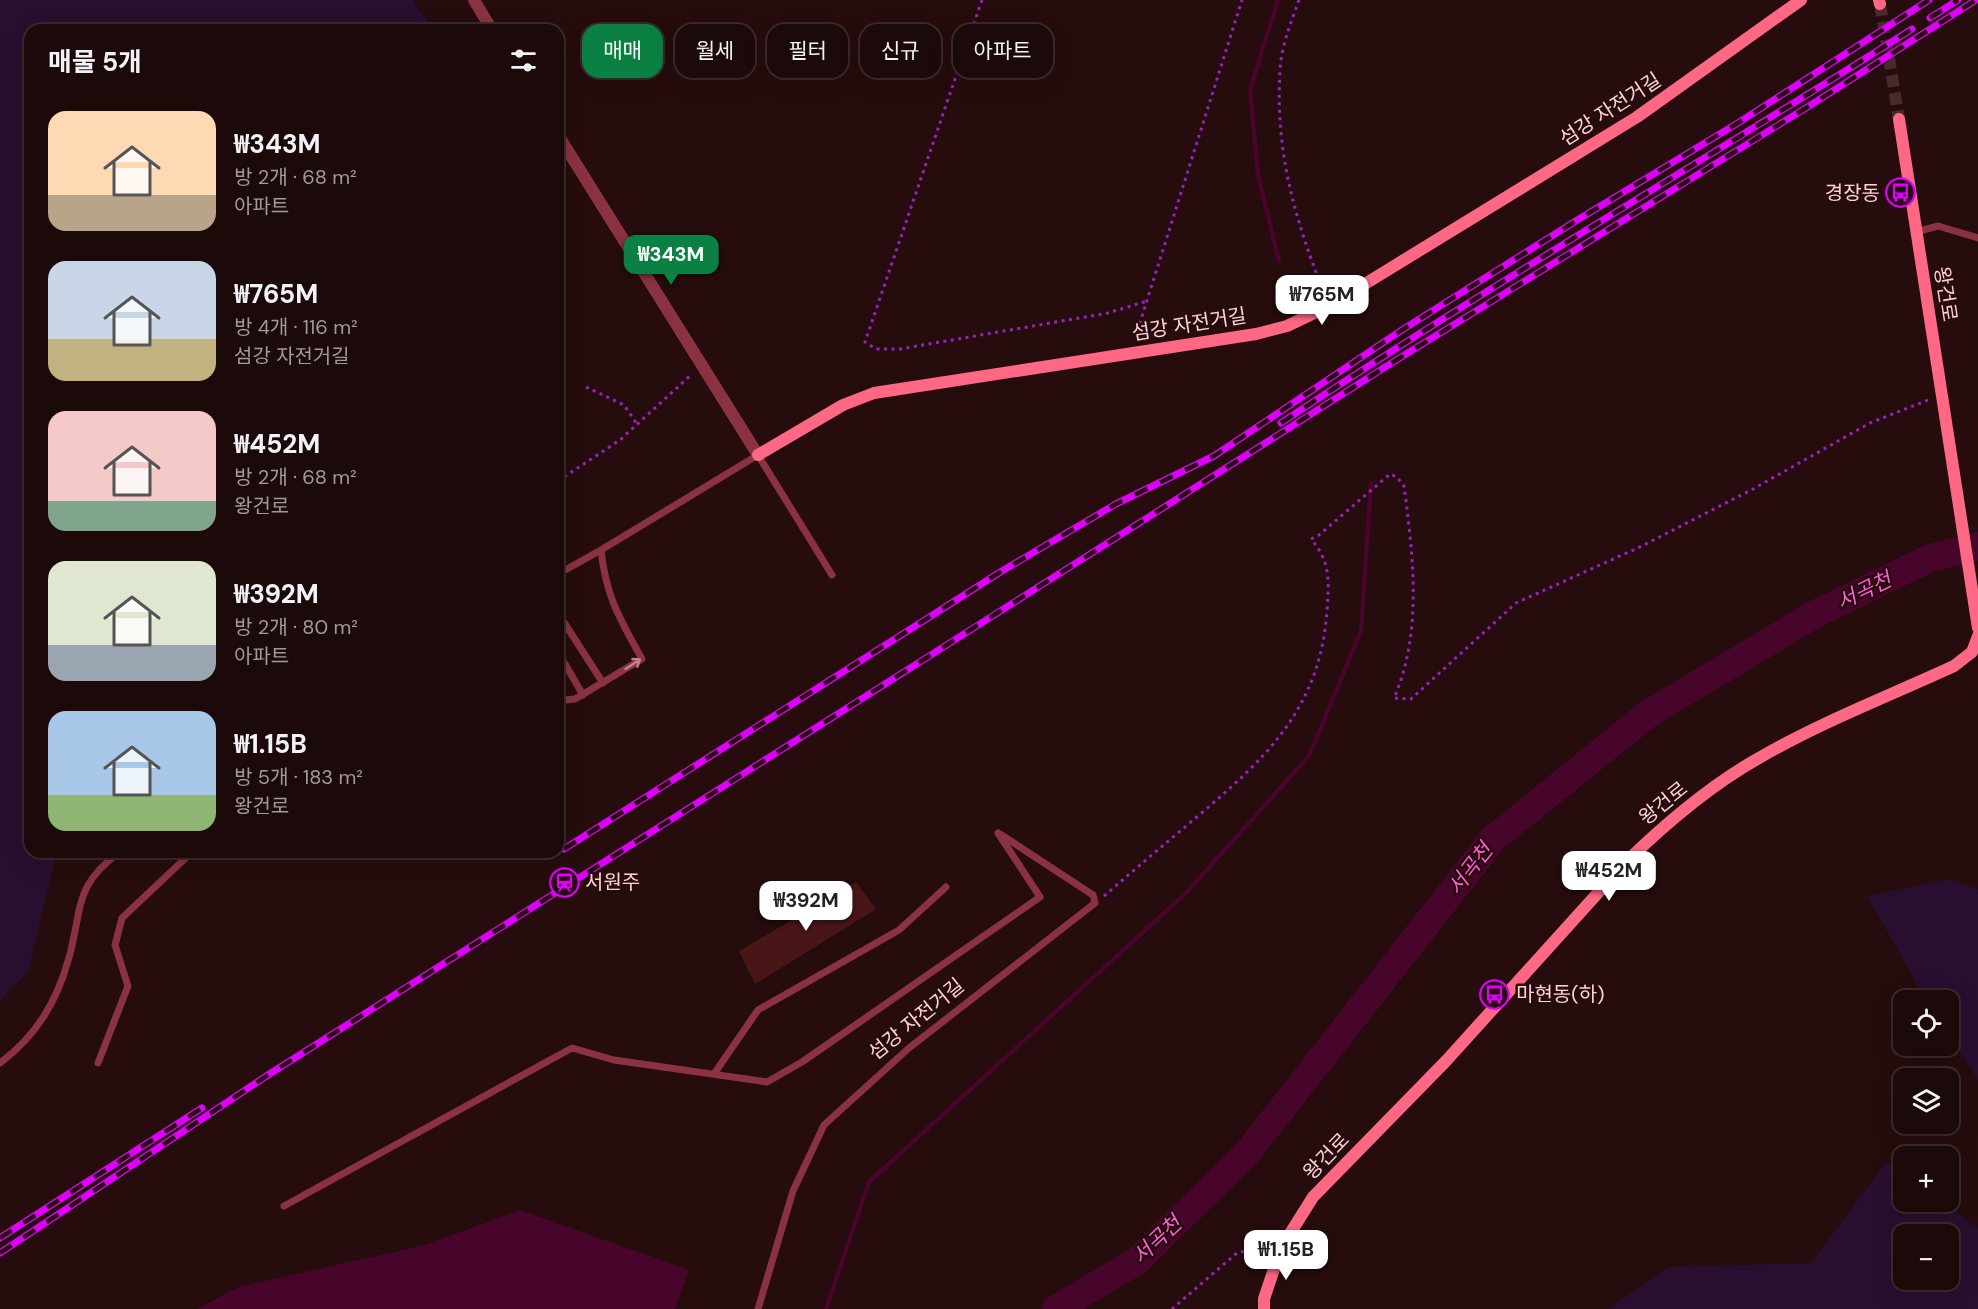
<!DOCTYPE html>
<html lang="ko">
<meta charset="utf-8">
<style>
body{margin:0;font-family:"DM Sans","Noto Sans KR",sans-serif;background:#291718;color:#f1f3f6;height:100vh;display:flex;flex-direction:column;font-size:22px;white-space:nowrap}
*{box-sizing:border-box;margin:0}
p{font-size:20px;color:#a09a9c}
.icon{flex:none;width:33px;height:33px;fill:none;stroke:currentColor;stroke-width:2;stroke-linecap:round;stroke-linejoin:round}
.map{position:relative;flex:1;overflow:hidden}
.drawer{position:absolute;left:24px;top:24px;width:540px;height:834px;display:flex;flex-direction:column;background:#1c090a;border-radius:18px;box-shadow:0 6px 24px #0002,0 0 0 2px #3a2a2b}
.drawer>*{flex:none}
.banner{position:absolute;left:582px;top:24px;width:570px;height:54px;display:flex;gap:12px}
.buttons{position:absolute;left:1893px;top:990px;display:grid;gap:12px}
.buttons a{display:grid;place-items:center;width:66px;height:66px;border-radius:12px;background:#1c090a;box-shadow:0 6px 24px #0002,0 0 0 2px #3a2a2b;font-size:30px}
.price{position:absolute;translate:-50% -51px;padding:0 14px;border-radius:12px;background:#fff;color:#222;font-size:20px;line-height:39px;filter:drop-shadow(0 2px 3px #0008)}
.price::after{content:'';position:absolute;left:50%;top:36px;width:18px;height:14px;margin-left:-9px;background:inherit;clip-path:polygon(0 0,100% 0,50% 100%)}
.price.active{background:#0b8043;color:#fff}
ul{padding:0;list-style:none}
li{display:flex;align-items:center;gap:18px;height:150px;padding:0 24px}
li span{display:grid;place-items:center;flex:none;width:168px;height:120px;border-radius:18px;color:#555}
li>.icon{margin-inline-start:auto}
span .icon{width:72px;height:72px;fill:#fffc;stroke-width:1}
li b{font-size:26px}
h2{display:flex;justify-content:space-between;align-items:center;height:72px;padding:0 24px;font-size:26px}
.pill{padding:0 21px;border-radius:18px;background:#1c090a;box-shadow:0 6px 24px #0002,0 0 0 2px #3a2a2b;font-size:21px;line-height:54px}
.pill.active{background:#0b8043;color:#fff}
.map>svg:first-child{display:block}
</style>
<div class="map">
<svg width="1978" height="1309" viewBox="0 0 1978 1309">
<rect width="100%" height="100%" fill="#260c0d"/>
<!-- green -->
<path fill="#280f30" fill-rule="evenodd" d="M0 0H413L433 30H30V852H57L28 972 0 1001Z
M1948 879 1978 889V1080L1949 1035 1948 1000H1926L1867 896Z
M1887 1161 1903 1173 1904 1202H1942L1978 1228V1309H1608L1668 1267 1811 1263ZM1904 1234H1948V1280H1904Z"/>
<!-- water -->
<path fill="#47052b" d="M520 1210 689 1270 675 1309H197L238 1287 425 1245Z"/>
<g fill="none" stroke-linecap="round" stroke-linejoin="round">
<!-- stream -->
<path stroke="#47052b" stroke-width="4.5" d="M1278 0 1250 90 1258 175 1279 261
M826 1309 869 1182 1186 893 1309 756 1361 631 1371 483"/>
<!-- river -->
<path stroke="#47052b" stroke-width="28" d="M1056 1309 1137 1261 1248 1152 1493 839 1648 714 1817 613 1930 558 1978 546"/>
</g>
<!-- building -->
<path fill="#491617" d="M856 882 876 909 755 984 739 951Z"/>
<g fill="none" stroke-linecap="round" stroke-linejoin="round">
<!-- secondary-tunnel -->
<path stroke="#472a2b" stroke-width="12" stroke-dasharray="12 6" stroke-linecap="butt" d="M1880 4 1899 119"/>
<!-- path -->
<path stroke="#9622c2" stroke-width="3" stroke-dasharray="3 4.5" stroke-linecap="butt" d="M982 0 865 342 876 349H900L1108 313 1147 301
M1299 0C1291 23 1281 46 1280 71 1275 152 1295 219 1324 293
M1139 338 1137 332 1242 0
M586 387 624 405 637 424
M558 481 620 440 692 374
M1104 896C1135 869 1166 843 1198 816 1267 757 1320 708 1327 611 1329 582 1331 562 1311 539L1319 535 1390 474 1397 477 1404 486C1413 555 1423 632 1394 698L1411 699 1516 603 1642 546 1753 489 1870 423 1928 400
M1172 1309 1238 1252 1268 1249"/>
<!-- lane -->
<path stroke="#8a3242" stroke-width="7" d="M1916 232 1938 226 1978 238
M601 550 758 455 832 575
M558 574 601 550C606 597 620 619 642 659L575 699 565 700 558 692
M558 613 603 683
M558 652 583 695
M0 1063C36 1036 56 1003 68 961 83 911 72 886 120 852
M98 1063 128 986 115 945 122 918 192 852
M714 1074 758 1010 899 930 946 887
M284 1206 572 1048 614 1060 767 1082 802 1062 1040 897 998 833
M758 1309 793 1191 824 1125 909 1048 1095 903 1093 895 1000 834"/>
<!-- street -->
<path stroke="#8a3242" stroke-width="12" d="M474 0 492 30
M558 135 758 455"/>
<!-- secondary -->
<path stroke="#ff6885" stroke-width="12" d="M1879 0 1880 4
M1899 119 1978 628
M758 455 843 405 874 393 1256 334 1287 326 1329 306 1637 117 1801 0
M1264 1309V1299L1281 1248 1313 1197 1446 1061 1625 863C1666 823 1709 786 1759 758 1821 722 1889 696 1954 666L1972 652 1978 636"/>
<defs>
<path id="rail" d="M1930 18 1958 0
M1281 423C1488 286 1703 162 1912 29
M564 849 1002 571 1116 504 1214 456 1402 330 1579 219 1738 123 1929 0
M0 1238 202 1108
M0 1253 268 1075 1398 359 1806 108 1976 0"/>
</defs>
<!-- rail casing -->
<use href="#rail" stroke="#df00fc" stroke-width="7"/>
<!-- rail -->
<use href="#rail" stroke="#260c0d" stroke-width="4.5" stroke-dasharray="14" stroke-linecap="butt"/>
</g>
<!-- one-way arrows -->
<defs><path id="oneway-shaft" d="M-6 0H5M1.5-3L5.5 0L1.5 3" fill="none" stroke-width="1.6" stroke-linecap="round" stroke-linejoin="round" transform="scale(1.5)"/></defs>
<use stroke="#c4828c" href="#oneway-shaft" transform="translate(633 664) rotate(-33)"/>
<!-- icons -->
<defs>
<symbol id="bus-ring" viewBox="-11 -11 22 22"><circle r="9.5" fill="#260c0d" stroke="#df00fc" stroke-width="1.5"/><path d="M-5-6H5V4H4V6H2V4H-2V6H-4V4H-5ZM-3.5-4V0h7V-4ZM-3.5 1.2v1.5H-2V1.2ZM2 1.2v1.5H3.5V1.2Z" fill="#df00fc"/></symbol>
<symbol id="station-ring" viewBox="-11 -11 22 22"><circle r="9.5" fill="#260c0d" stroke="#df00fc" stroke-width="1.5"/><path d="M-3-6H3Q5-6 5-4V2Q5 4 3 4L4.5 6H3L1.5 4h-3L-3 6H-4.5L-3 4Q-5 4-5 2V-4Q-5-6-3-6ZM-3.5-4v3h7v-3ZM-3.5 1v1.5H-2V1ZM2 1v1.5H3.5V1Z" fill="#df00fc"/></symbol>
</defs>
<g fill-rule="evenodd">
<use href="#bus-ring" x="1884" y="176" width="33" height="33"/>
<use href="#station-ring" x="548" y="866" width="33" height="33"/>
<use href="#bus-ring" x="1478" y="978" width="33" height="33"/>
</g>
<g text-anchor="middle" stroke-width="5" stroke-linejoin="round" paint-order="stroke">
<!-- street labels -->
<g font-size="20" fill="#ffd1d6" stroke="#260c0d">
<text transform="translate(1610 109) rotate(-33)" y="7">섬강 자전거길</text>
<text transform="translate(1946 294) rotate(81)" y="7">왕건로</text>
<text transform="translate(1189 324) rotate(-9)" y="7">섬강 자전거길</text>
<text transform="translate(1663 803) rotate(-39)" y="7">왕건로</text>
<text transform="translate(916 1019) rotate(-39)" y="7">섬강 자전거길</text>
<text transform="translate(1326 1156) rotate(-46)" y="7">왕건로</text>
</g>
<!-- poi labels -->
<g font-size="20" fill="#ffd1d6" stroke="#260c0d" text-anchor="start">
<text x="1880" y="200" text-anchor="end">경장동</text>
<text x="585" y="889">서원주</text>
<text x="1516" y="1001">마현동(하)</text>
</g>
<!-- water labels -->
<g font-size="21" font-style="italic" fill="#ff5fd8" stroke="#260c0d">
<text transform="translate(1864 591) rotate(-26)" y="7">서곡천</text>
<text transform="translate(1470 869) rotate(-52)" y="7">서곡천</text>
<text transform="translate(1157 1240) rotate(-43)" y="7">서곡천</text>
</g>
</g>
</svg>
<div class="buttons">
<a><svg class="icon" aria-label="locate" viewBox="0 0 24 24"><circle cx="12" cy="12" r="6"/><path d="M12 2v4M12 18v4M2 12h4M18 12h4"/></svg></a>
<a><svg class="icon" aria-label="layers" viewBox="0 0 24 24"><path d="M12 4l9 5-9 5-9-5zM3 14l9 5 9-5"/></svg></a>
<a>+</a>
<a>−</a>
</div>
<b class="price active" style="left:671px;top:286px">₩343M</b>
<b class="price" style="left:1322px;top:326px">₩765M</b>
<b class="price" style="left:1609px;top:902px">₩452M</b>
<b class="price" style="left:806px;top:932px">₩392M</b>
<b class="price" style="left:1286px;top:1281px">₩1.15B</b>
<div class="banner">
<a class="pill active">매매</a>
<a class="pill">월세</a>
<a class="pill">필터</a>
<a class="pill">신규</a>
<a class="pill">아파트</a>
</div>
<section class="drawer">
<h2>매물 5개<svg class="icon" aria-label="filters" viewBox="0 0 24 24"><path d="M4 7h16M4 17h16"/><circle cx="9" cy="7" r="2"/><circle cx="15" cy="17" r="2"/></svg></h2>
<ul>
<li><span style="background:linear-gradient(#ffd9b3 70%,#b9a48a 0)"><svg class="icon" aria-label="home" viewBox="0 0 24 24"><path d="M3 11l9-7 9 7M6 9v11h12V9"/></svg></span><div><b>₩343M</b><p>방 2개 · 68 m²</p><p>아파트</p></div></li>
<li><span style="background:linear-gradient(#c9d6e8 65%,#c2b280 0)"><svg class="icon" aria-label="home" viewBox="0 0 24 24"><path d="M3 11l9-7 9 7M6 9v11h12V9"/></svg></span><div><b>₩765M</b><p>방 4개 · 116 m²</p><p>섬강 자전거길</p></div></li>
<li><span style="background:linear-gradient(#f6c9c9 75%,#7fa58c 0)"><svg class="icon" aria-label="home" viewBox="0 0 24 24"><path d="M3 11l9-7 9 7M6 9v11h12V9"/></svg></span><div><b>₩452M</b><p>방 2개 · 68 m²</p><p>왕건로</p></div></li>
<li><span style="background:linear-gradient(#dfe7d0 70%,#9aa5b1 0)"><svg class="icon" aria-label="home" viewBox="0 0 24 24"><path d="M3 11l9-7 9 7M6 9v11h12V9"/></svg></span><div><b>₩392M</b><p>방 2개 · 80 m²</p><p>아파트</p></div></li>
<li><span style="background:linear-gradient(#a9c7e8 70%,#8fb573 0)"><svg class="icon" aria-label="home" viewBox="0 0 24 24"><path d="M3 11l9-7 9 7M6 9v11h12V9"/></svg></span><div><b>₩1.15B</b><p>방 5개 · 183 m²</p><p>왕건로</p></div></li>
</ul>
</section>
</div>
